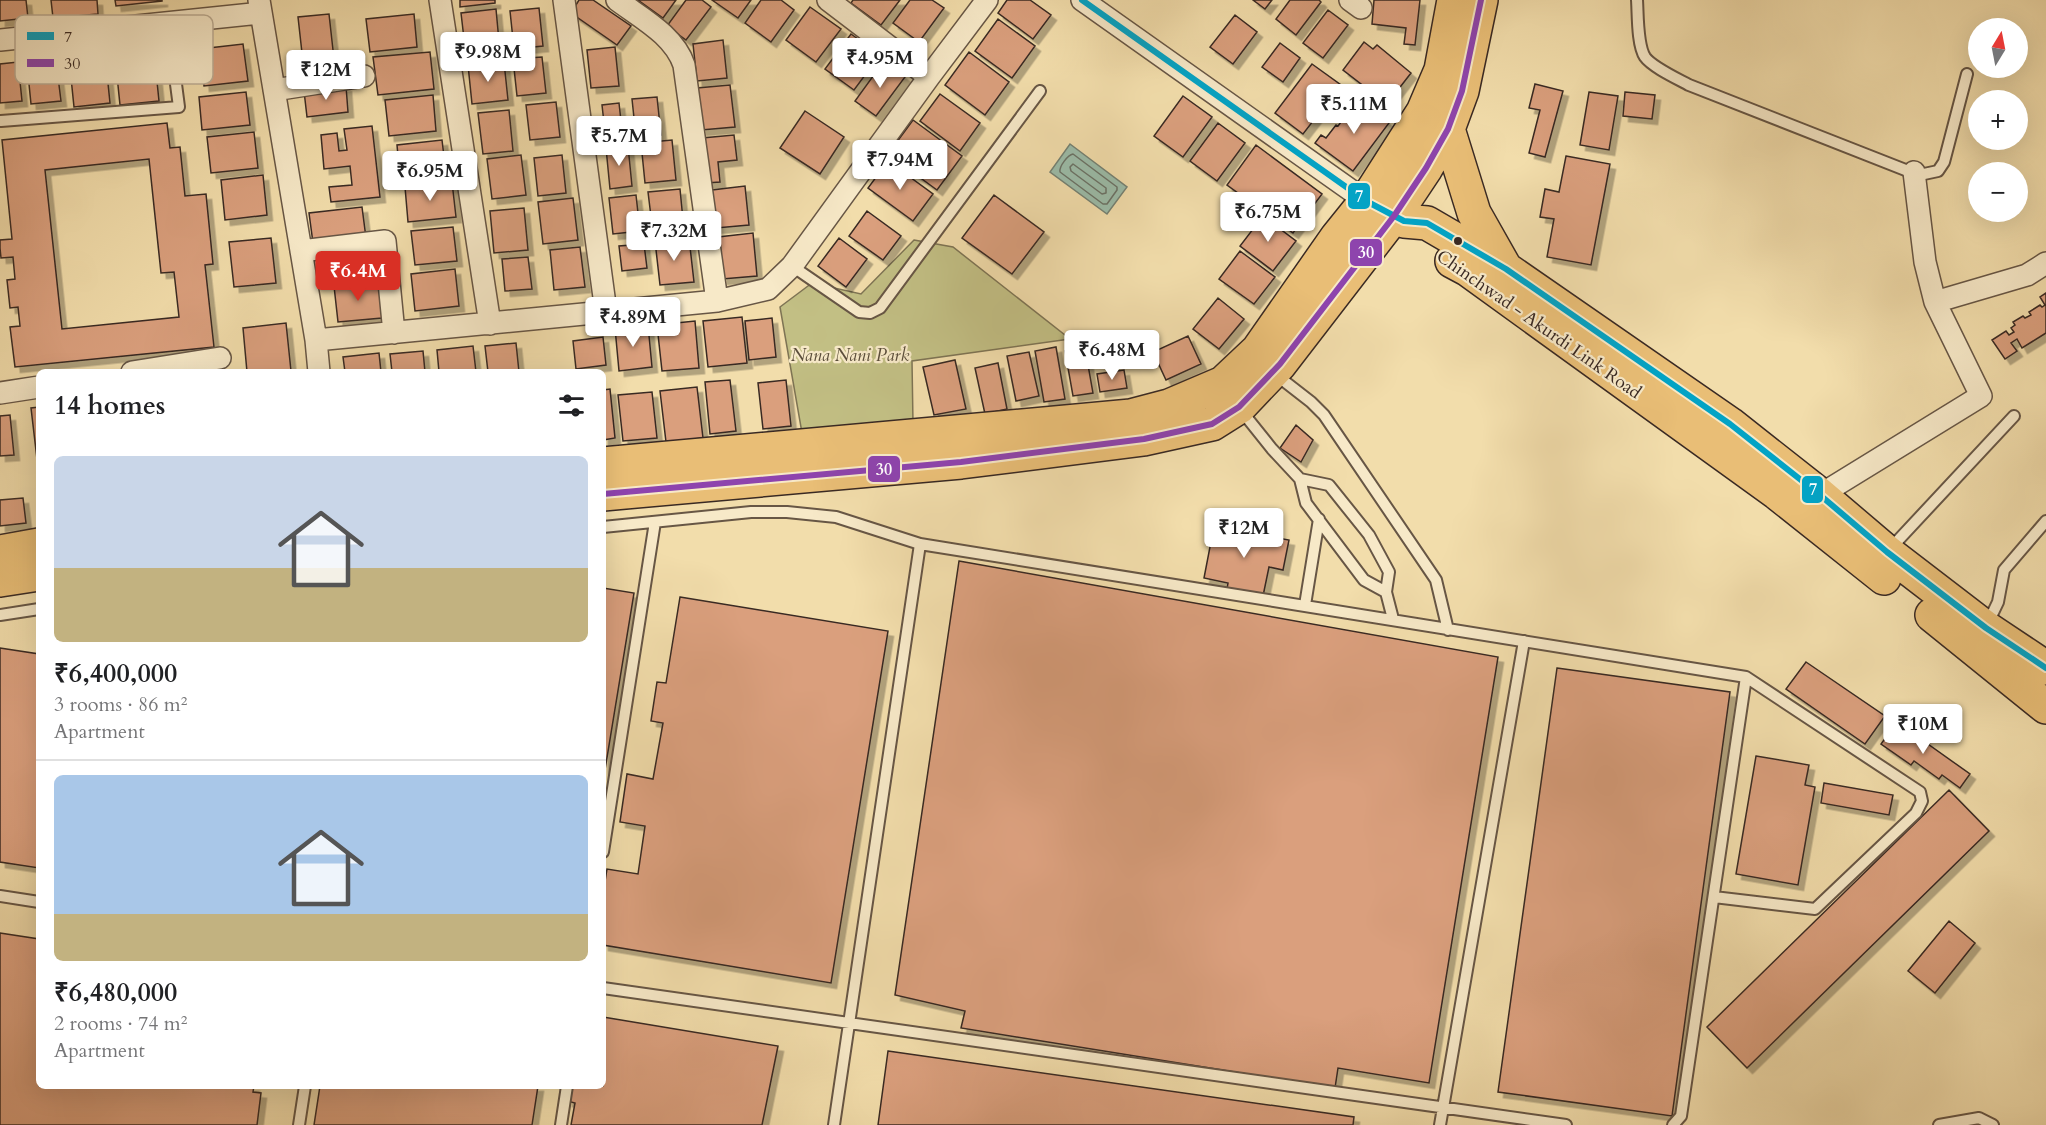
<!DOCTYPE html>
<meta charset="utf-8">
<style>
body{margin:0;font-family:Cardo,serif;background:#f2f2f2;color:#202124;height:100vh;display:flex;flex-direction:column;font-size:22px;white-space:nowrap}
*{box-sizing:border-box;margin:0}
p{font-size:20px;color:#757577}
.icon{flex:none;width:33px;height:33px;fill:none;stroke:currentColor;stroke-width:2;stroke-linecap:round;stroke-linejoin:round}
.map{position:relative;flex:1;overflow:hidden}
.drawer{position:absolute;left:36px;top:369px;width:570px;height:720px;display:flex;flex-direction:column;background:#fff;border-radius:9px;box-shadow:0 6px 24px #0002}
.drawer>*{flex:none}
.needle{width:39px;rotate:10deg}
.buttons{position:absolute;left:1968px;top:18px;display:grid;gap:12px}
.buttons a{display:grid;place-items:center;width:60px;height:60px;border-radius:50%;background:#fff;box-shadow:0 6px 24px #0002;font-size:30px}
.price{position:absolute;translate:-50% -51px;padding:0 14px;border-radius:6px;background:#fff;color:#222;font-size:20px;line-height:39px;filter:drop-shadow(0 2px 3px #0008)}
.price::after{content:'';position:absolute;left:50%;top:36px;width:18px;height:14px;margin-left:-9px;background:inherit;clip-path:polygon(0 0,100% 0,50% 100%)}
.price.current{background:#d93025;color:#fff}
ul{padding:0;list-style:none}
li{display:grid;align-content:center;gap:12px;height:318px;padding:0 18px}
li+li{border-top:2px solid #e0e0e0}
li span{display:grid;place-items:center;height:186px;border-radius:9px;color:#555}
li>.icon{margin-inline-start:auto}
span .icon{width:108px;height:108px;fill:#fffc;stroke-width:1}
li b{font-size:26px}
h2{display:flex;justify-content:space-between;align-items:center;height:72px;padding:0 18px;font-size:26px}
.map>svg:first-child{display:block}
</style>
<div class="map">
<svg width="2046" height="1125" viewBox="0 0 2046 1125">
<defs>
<filter id="shadow"><feDropShadow dx="5.5" dy="5.5" stdDeviation="0" flood-color="#0004"/></filter>
</defs>
<rect width="100%" height="100%" fill="#f2ddab"/>
<filter id="stains"><feTurbulence type="fractalNoise" baseFrequency=".00333" numOctaves="4"/><feColorMatrix values="0 0 0 0 .2 0 0 0 0 .09 0 0 0 0 .02 0 0 0 .5 -.17"/></filter>
<radialGradient id="worn" r=".72"><stop offset=".6" stop-color="#630" stop-opacity="0"/><stop offset="1" stop-color="#630" stop-opacity=".3"/></radialGradient>
<!-- green -->
<path fill="#c2bf84" stroke="#7e7454" stroke-width="1.5" d="M914 240 953 247 1070 339 912 361 913 423 802 433 780 307 812 283 861 294Z"/>
<!-- water -->
<path fill="#9bbca9" stroke="#748173" stroke-width="1.5" d="M1070 144 1127 187 1107 214 1050 172Z"/>
<g fill="none" stroke-linecap="round" stroke-linejoin="round">
<!-- shore -->
<path stroke="#6a7266" stroke-width="1.5" d="M1073 154 1117 187V190L1107 204H1103L1060 172C1059 166 1068 155 1073 154Z
M1073 164 1106 188V193L1102 194 1071 171 1070 167Z"/>
</g>
<!-- building -->
<path fill="#da9f7d" stroke="#392923" stroke-width="1.5" fill-rule="evenodd" filter="url(#shadow)" d="M0 0H26L28 18 0 21Z
M51 0H97L98 14 53 18Z
M115 0H162V1L116 6Z
M460 0H495V3L460 7Z
M579 0H593L631 26 617 45 571 13Z
M638 0H676L663 18Z
M686 0H702L711 7 686 40 667 26Z
M712 0H751L738 18Z
M761 0H781L794 10 771 42 745 23Z
M853 0H900L881 25 851 3Z
M910 0H932L944 8 919 42 893 23Z
M1007 0H1030L1051 15 1033 39 998 13Z
M1253 0H1272L1265 9Z
M1290 0H1319L1321 2 1296 35 1276 19Z
M1374 0H1420L1415 45 1404 44 1406 28 1372 24Z
M810 7 841 29 816 62 786 40Z
M539 8 543 46 514 49 510 11Z
M496 9 500 52 466 56 461 13Z
M1328 10 1348 25 1323 58 1303 43Z
M329 14 336 77 305 80 298 17Z
M414 14 417 47 370 52 366 19Z
M1235 15 1257 32 1233 64 1210 47Z
M998 19 1035 46 1012 78 975 51Z
M851 34 880 55 854 90 825 69Z
M723 40 727 78 697 81 693 44Z
M1364 42 1373 49 1377 45 1411 73 1387 104 1343 70Z
M1280 43 1300 58 1283 82 1262 67Z
M243 44 248 81 204 86 200 49Z
M615 47 619 86 591 88 587 50Z
M154 52 159 101 120 105 115 56Z
M430 52 434 89 378 95 373 57Z
M969 52 1009 82 985 115 945 85Z
M105 54 110 103 74 107 69 58Z
M542 57 546 93 517 96 513 59Z
M56 61 61 101 31 104 27 64Z
M884 61 905 77 876 116 855 101Z
M18 62 22 101 0 103V64Z
M504 62 508 100 472 104 468 65Z
M1312 64 1341 85 1303 134 1275 113Z
M1535 84 1563 91 1545 157 1529 153 1540 110 1529 108Z
M730 85 735 127 701 130 697 88Z
M346 86 348 112 307 117 304 91Z
M246 92 250 125 202 130 199 97Z
M1589 92 1618 96 1609 150 1580 145Z
M1625 92 1655 95 1652 119 1623 116Z
M940 94 980 123 960 151 920 121Z
M433 95 436 131 389 136 385 100Z
M1183 96 1212 117 1183 157 1154 136Z
M657 97 661 135 636 137 632 99Z
M1355 97 1389 123 1353 171 1315 143 1321 135 1326 138 1336 125 1338 126 1353 106 1350 104Z
M556 102 560 137 530 140 526 105Z
M619 103 623 139 606 141 602 105Z
M509 110 513 151 483 154 478 113Z
M805 111 844 137 820 174 780 148Z
M913 120 962 156 937 190 888 154Z
M167 123 170 148 180 147 185 196 206 194 213 264 205 265 214 347 15 367 10 327 20 326 18 307 10 308 7 280 15 279 13 257 1 258 0 248V240L12 239 2 140ZM149 159 161 273 174 272 179 317 62 329 45 170Z
M1218 123 1245 143 1217 181 1190 161Z
M372 126 380 197 331 202 329 187 352 185 350 166 324 169 321 135 337 133 339 151 347 150 344 129Z
M254 132 258 168 211 173 207 137Z
M734 135 737 160 718 162 720 182 706 183 702 138Z
M442 140 446 173 400 178 397 145Z
M672 140 676 180 645 183 641 143Z
M1256 145 1322 194 1293 233 1227 185Z
M628 146 632 186 610 189 606 148Z
M521 155 526 195 492 199 487 159Z
M562 155 566 193 538 196 534 158Z
M1566 156 1610 164 1591 265 1547 257 1554 219 1540 217 1545 189 1559 192Z
M888 161 933 194 913 221 868 188Z
M263 175 267 215 225 220 221 180Z
M452 182 456 217 408 222 405 187Z
M745 186 749 225 716 228 712 190Z
M680 189 684 230 653 233 648 192Z
M636 195 640 231 613 234 609 198Z
M994 195 1044 232 1012 274 962 238Z
M573 198 578 240 543 244 538 202Z
M362 207 366 238 313 243 309 213Z
M524 208 528 250 494 253 490 211Z
M867 211 901 236 883 260 849 236Z
M1263 216 1296 241 1273 271 1240 246Z
M453 227 457 261 415 265 411 231Z
M753 233 757 276 722 279 718 237Z
M271 238 276 283 234 287 229 242Z
M689 238 694 282 660 285 655 241Z
M839 238 867 259 846 287 818 266Z
M644 244 647 268 622 271 619 246Z
M372 247 375 273 330 278 327 252Z
M580 247 585 287 554 290 550 250Z
M1240 251 1275 277 1254 304 1219 279Z
M528 257 532 289 505 291 502 259Z
M455 269 459 306 415 311 411 274Z
M379 282 382 318 338 322 334 286Z
M2046 293V333L2022 348 2017 339 2011 343 2017 351 2005 359 1992 340 2006 331 2009 335 2014 332 2011 328 2015 325 2013 322 2023 316 2025 318 2031 315 2029 312 2040 305 2042 307 2045 305 2040 297Z
M1218 298 1244 319 1219 349 1193 329Z
M742 317 747 363 708 367 703 321Z
M772 318 776 357 749 360 745 321Z
M695 321 699 368 662 371 657 325Z
M286 323 291 371 247 372 243 328Z
M648 325 652 367 619 371 615 328Z
M1188 336 1201 364 1166 380 1153 352Z
M603 337 606 365 576 369 573 341Z
M516 343 519 372H488L485 346Z
M473 346 476 372H439L437 350Z
M1056 347 1065 399 1044 402 1035 351Z
M1085 348 1093 393 1073 396 1065 351Z
M423 351 425 372H392L390 354Z
M1029 352 1039 396 1016 401 1007 356Z
M379 353 381 372H345L343 357Z
M955 360 966 409 934 415 923 367Z
M998 363 1007 409 985 414 975 368Z
M1124 370 1127 388 1100 392 1097 374Z
M730 380 736 431 710 434 705 382Z
M786 380 791 426 763 429 758 383Z
M697 387 703 438 666 442 660 391Z
M610 389 615 438 603 440V390Z
M652 392 657 438 623 441 618 395Z
M39 407V458L37 459 31 408Z
M10 415 14 455 0 456V416Z
M1296 425 1313 440 1301 462 1280 448Z
M23 498 26 523 0 526V500Z
M1214 526 1289 540 1283 570 1269 567 1263 596 1227 589 1228 583 1204 578Z
M959 561 1498 657 1429 1083 1338 1068 1335 1088 961 1028 965 1011 895 995Z
M603 588 634 593 603 782Z
M680 597 888 631 831 983 603 945V894L607 869 638 874 645 826 620 822 627 774 653 779 663 723 651 721 657 682 666 683Z
M0 648 39 654V868L0 862Z
M1806 662 1885 716 1865 744 1786 689Z
M1557 668 1730 692 1672 1116 1498 1092Z
M1897 722 1970 774 1960 788 1942 775 1939 779 1914 761 1911 765 1881 744Z
M1756 756 1809 765 1805 785 1815 787 1798 885 1736 874Z
M1824 783 1893 795 1889 815 1821 803Z
M1949 790 1989 831 1747 1068 1707 1027Z
M1949 921 1975 943 1935 993 1908 971Z
M0 933 39 939V1086H254L253 1092 261 1093 257 1125H0Z
M603 1017 778 1046 762 1125H571L575 1103 567 1101 570 1086H603Z
M888 1051 1354 1117 1353 1125H878Z
M320 1086H538L532 1125H314Z"/>
<g fill="none" stroke-linecap="round" stroke-linejoin="round">
<defs>
<path id="service" d="M1637 0C1638 14 1637 45 1645 57 1652 67 1678 79 1689 85L1908 171 1924 174 1938 171 1944 162 1967 74
M1 121 179 107 168 23
M792 266 859 312 870 313 880 308 1040 91
M1275 374 1311 402 1324 415 1436 580 1448 630
M1240 409 1272 449 1300 479 1306 503 1364 580 1386 592 1393 619
M1300 479 1329 485 1369 535 1389 572 1386 592
M603 527 751 512H787L836 517 920 544 1746 677 1920 792 1922 801 1916 813 1815 909 1714 897
M1889 550 2014 416
M1305 605 1319 519
M0 615 39 609
M1987 625 1998 602 2004 570 2046 521
M603 852 655 522
M0 896 39 902
M603 988 1566 1125
M299 1125 305 1086
M561 1125 567 1086
M834 1125 920 544
M1440 1125 1524 641
M1673 1125 1681 1116 1746 677
M1939 1125 1979 1118 1993 1125"/>
<path id="minor" d="M259 0 316 340 319 372
M440 0 490 324
M564 0 606 312
M617 0C641 18 674 35 684 65L717 301
M828 0 929 77
M1082 0 1366 201
M1350 0 1361 8
M0 40 261 13
M274 90 364 76
M1914 172 1925 262 1935 302
M301 251 385 241 394 333
M316 340 717 301 768 289 792 266 929 77 987 0
M132 372 220 358
M0 393 39 387
M1820 495 1981 396 1935 302 2027 275 2046 263"/>
<path id="primary" d="M1448 129 1474 213 1504 266
M1376 206 1404 221 1427 223 1506 269 1730 424 1820 495 1887 552 1986 628 2046 668
M1452 261 1467 269 1777 493 1884 578
M603 464 1131 416 1169 406 1223 383 1258 350 1337 237 1366 201 1423 112 1441 70 1454 0
M603 494 961 462 1144 439 1212 424 1239 407 1280 364 1394 216 1426 168 1448 129 1462 91 1481 0
M0 552 39 545
M0 580 39 574
M1932 615 2046 707"/>
</defs>
<!-- service casing -->
<use href="#service" stroke="#675645" stroke-width="14"/>
<!-- minor casing -->
<use href="#minor" stroke="#675645" stroke-width="24"/>
<!-- primary casing -->
<use href="#primary" stroke="#392923" stroke-width="36"/>
<!-- service -->
<use href="#service" stroke="#f7e9c8" stroke-width="10"/>
<!-- minor -->
<use href="#minor" stroke="#f7e9c8" stroke-width="21"/>
<!-- primary -->
<use href="#primary" stroke="#e9be76" stroke-width="33"/>
<defs>
<path id="bus-1" d="M1082 0 1366 201 1404 221 1427 223 1506 269 1730 424 1820 495 1887 552 1986 628 2046 668"/>
<path id="bus-2" d="M603 494 961 462 1144 439 1212 424 1239 407 1280 364 1394 216 1426 168 1448 129 1462 91 1481 0"/>
</defs>
<!-- bus-1 casing -->
<use href="#bus-1" stroke="#f7e9c8" stroke-width="10"/>
<!-- bus-2 casing -->
<use href="#bus-2" stroke="#f7e9c8" stroke-width="10"/>
<!-- bus-1 -->
<use href="#bus-1" stroke="#03a3c5" stroke-width="6"/>
<!-- bus-2 -->
<use href="#bus-2" stroke="#8e44ad" stroke-width="6"/>
</g>
<!-- markers -->
<circle fill="#392923" stroke="#f7e9c8" stroke-width="2" cx="1458" cy="241" r="5"/>
<g text-anchor="middle" stroke-width="4.5" stroke-linejoin="round" paint-order="stroke">
<!-- street labels -->
<g font-size="18" fill="#392923" stroke="#f7e9c8">
<text transform="translate(1539 324) rotate(35)" y="6">Chinchwad - Akurdi Link Road</text>
</g>
<!-- park labels -->
<g font-size="18" font-style="italic" fill="#5b4e3b" stroke="#f7e9c8">
<text x="850" y="361">Nana Nani Park</text>
</g>
</g>
<!-- legend -->
<rect x="15" y="15" width="198" height="69" rx="9" fill="#f7e9c8" stroke="#beaf96" stroke-width="1.5"/>
<rect x="27" y="32" width="27" height="8" fill="#03a3c5"/>
<rect x="27" y="59" width="27" height="8" fill="#8e44ad"/>
<g font-size="16" fill="#392923">
<text x="64" y="42">7</text>
<text x="64" y="69">30</text>
</g>
<g stroke="#f7e9c8" stroke-width="2">
<rect x="1347" y="182" width="24" height="28" rx="6" fill="#03a3c5"/>
<rect x="1349" y="238" width="34" height="29" rx="6" fill="#8e44ad"/>
<rect x="867" y="455" width="34" height="28" rx="6" fill="#8e44ad"/>
<rect x="1801" y="475" width="23" height="29" rx="6" fill="#03a3c5"/>
</g>
<g font-size="16" text-anchor="middle" font-weight="bold" fill="#fff">
<text x="1359" y="202">7</text>
<text x="1366" y="258">30</text>
<text x="884" y="475">30</text>
<text x="1813" y="495">7</text>
</g>
<rect width="100%" height="100%" filter="url(#stains)"/>
<rect width="100%" height="100%" fill="url(#worn)"/>
</svg>
<div class="buttons">
<a><svg class="needle" viewBox="-14 -14 28 28"><path d="M0-13l5 13h-10z" fill="#e53935"/><path d="M0 13l5-13h-10z" fill="#757577"/></svg></a>
<a>+</a>
<a>−</a>
</div>
<b class="price" style="left:488px;top:83px">₹9.98M</b>
<b class="price" style="left:880px;top:89px">₹4.95M</b>
<b class="price" style="left:326px;top:101px">₹12M</b>
<b class="price" style="left:1354px;top:135px">₹5.11M</b>
<b class="price" style="left:619px;top:167px">₹5.7M</b>
<b class="price" style="left:900px;top:191px">₹7.94M</b>
<b class="price" style="left:430px;top:202px">₹6.95M</b>
<b class="price" style="left:1268px;top:243px">₹6.75M</b>
<b class="price" style="left:674px;top:262px">₹7.32M</b>
<b class="price current" style="left:358px;top:302px">₹6.4M</b>
<b class="price" style="left:633px;top:348px">₹4.89M</b>
<b class="price" style="left:1112px;top:381px">₹6.48M</b>
<b class="price" style="left:1244px;top:559px">₹12M</b>
<b class="price" style="left:1923px;top:755px">₹10M</b>
<section class="drawer">
<h2>14 homes<svg class="icon" aria-label="filters" viewBox="0 0 24 24"><path d="M4 7h16M4 17h16"/><circle cx="9" cy="7" r="2"/><circle cx="15" cy="17" r="2"/></svg></h2>
<ul>
<li><span style="background:linear-gradient(#c9d6e8 60%,#c2b280 0)"><svg class="icon" aria-label="home" viewBox="0 0 24 24"><path d="M3 11l9-7 9 7M6 9v11h12V9"/></svg></span><div><b>₹6,400,000</b><p>3 rooms · 86 m²</p><p>Apartment</p></div></li>
<li><span style="background:linear-gradient(#a9c7e8 75%,#c2b280 0)"><svg class="icon" aria-label="home" viewBox="0 0 24 24"><path d="M3 11l9-7 9 7M6 9v11h12V9"/></svg></span><div><b>₹6,480,000</b><p>2 rooms · 74 m²</p><p>Apartment</p></div></li>
</ul>
</section>
</div>
